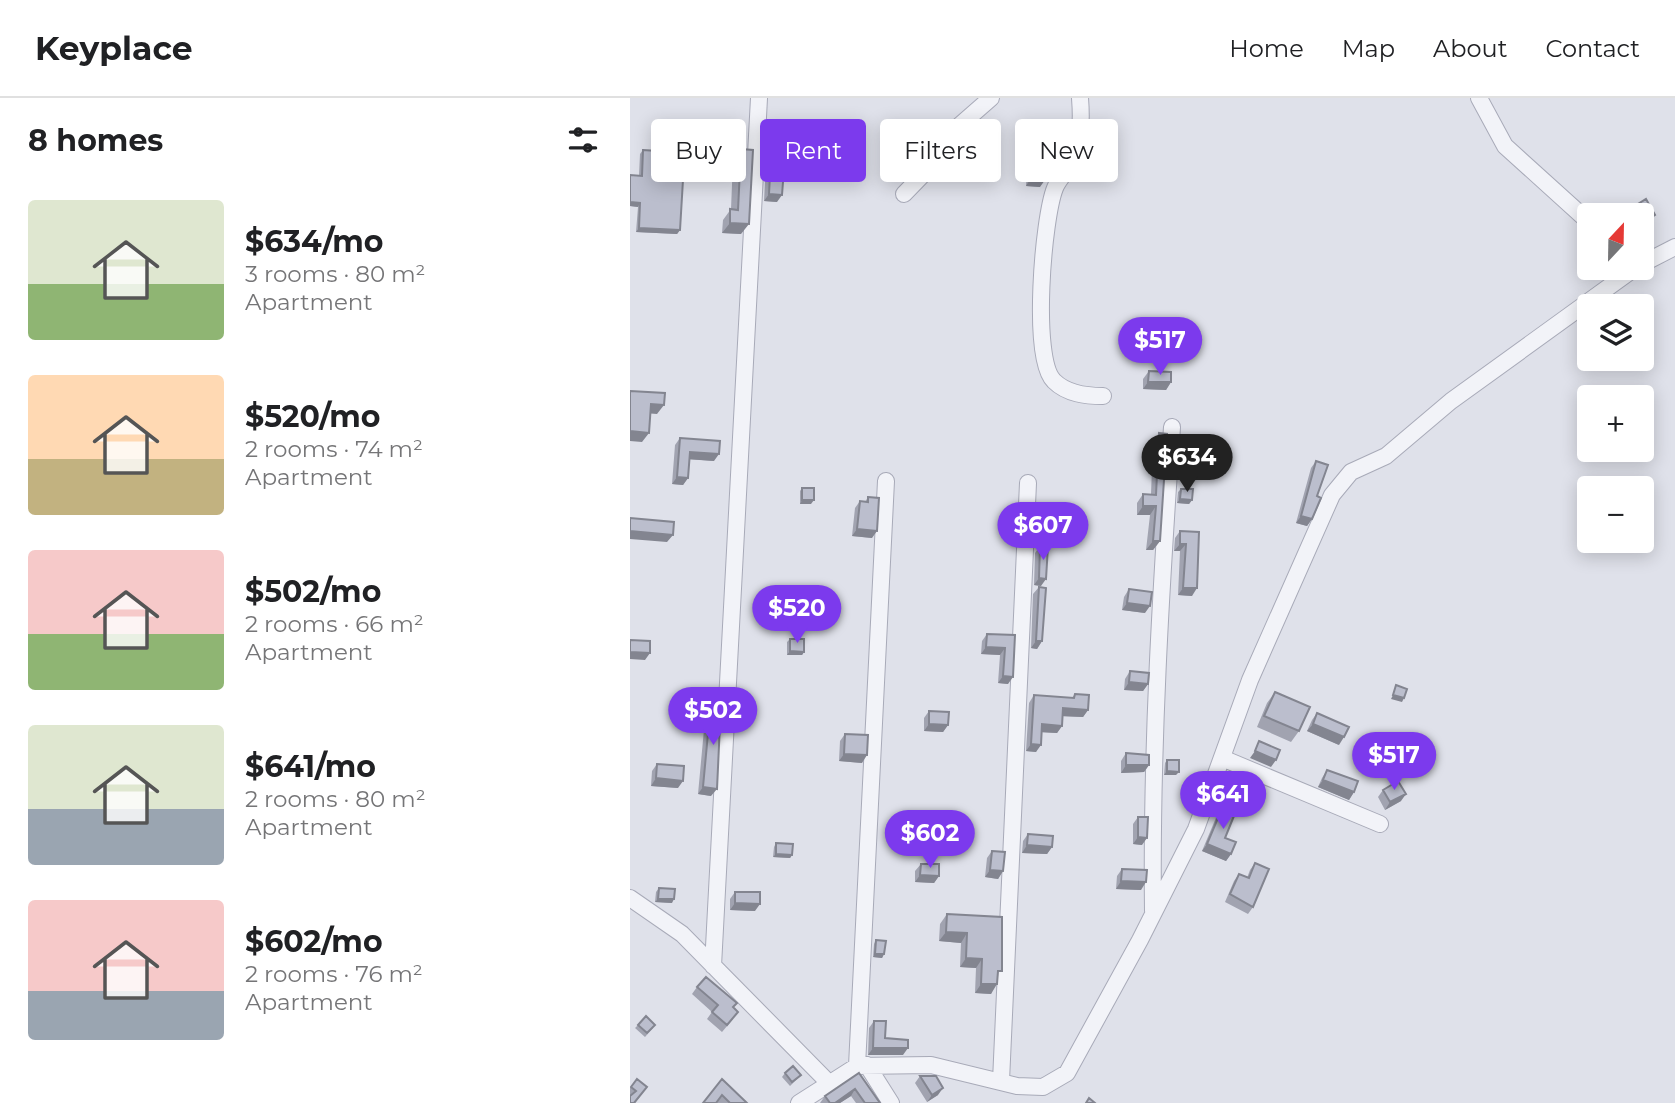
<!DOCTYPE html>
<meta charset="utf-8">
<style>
body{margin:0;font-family:Montserrat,sans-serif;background:#f2f2f2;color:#202124;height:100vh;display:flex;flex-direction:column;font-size:26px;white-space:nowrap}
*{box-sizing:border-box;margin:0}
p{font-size:23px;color:#757577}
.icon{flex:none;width:38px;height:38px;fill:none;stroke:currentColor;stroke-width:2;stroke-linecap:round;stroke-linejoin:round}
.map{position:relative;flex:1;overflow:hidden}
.sheet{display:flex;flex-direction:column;background:#fff;width:630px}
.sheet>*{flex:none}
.top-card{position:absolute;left:21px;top:21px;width:665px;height:63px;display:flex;gap:14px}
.needle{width:46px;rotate:22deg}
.tools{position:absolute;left:947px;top:105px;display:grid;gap:14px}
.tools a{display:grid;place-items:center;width:77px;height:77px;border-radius:7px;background:#fff;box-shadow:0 4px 18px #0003;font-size:35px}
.price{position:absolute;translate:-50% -60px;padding:0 16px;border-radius:24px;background:#7c3aed;color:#fff;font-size:23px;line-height:46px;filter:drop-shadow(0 2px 4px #0008)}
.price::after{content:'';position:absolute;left:50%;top:42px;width:21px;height:16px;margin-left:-10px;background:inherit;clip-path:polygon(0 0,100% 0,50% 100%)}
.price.selected{background:#222;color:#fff}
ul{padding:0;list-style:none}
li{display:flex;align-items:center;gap:21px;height:175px;padding:0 28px}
li span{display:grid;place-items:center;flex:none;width:196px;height:140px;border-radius:7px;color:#555}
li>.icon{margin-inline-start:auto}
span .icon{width:84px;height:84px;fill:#fffc;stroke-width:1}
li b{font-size:30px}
h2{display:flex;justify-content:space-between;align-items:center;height:84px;padding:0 28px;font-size:30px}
.tag{padding:0 24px;border-radius:7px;background:#fff;box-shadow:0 4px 18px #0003;font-size:24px;line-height:63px}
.tag.selected{background:#7c3aed;color:#fff}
header{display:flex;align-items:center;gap:42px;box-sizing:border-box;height:98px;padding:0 35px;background:#fff;border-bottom:2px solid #e0e0e0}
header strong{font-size:33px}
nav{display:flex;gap:38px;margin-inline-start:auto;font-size:24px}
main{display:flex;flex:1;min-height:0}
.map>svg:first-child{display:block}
</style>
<header>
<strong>Keyplace</strong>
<nav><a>Home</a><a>Map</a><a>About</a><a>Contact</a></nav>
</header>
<main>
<section class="sheet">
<h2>8 homes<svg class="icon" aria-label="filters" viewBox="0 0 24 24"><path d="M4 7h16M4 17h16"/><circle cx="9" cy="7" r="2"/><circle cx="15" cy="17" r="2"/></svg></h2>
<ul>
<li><span style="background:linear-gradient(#dfe7d0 60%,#8fb573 0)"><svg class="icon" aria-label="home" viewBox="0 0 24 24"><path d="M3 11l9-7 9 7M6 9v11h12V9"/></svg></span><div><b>$634/mo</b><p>3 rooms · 80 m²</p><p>Apartment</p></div></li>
<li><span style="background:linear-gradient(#ffd9b3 60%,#c2b280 0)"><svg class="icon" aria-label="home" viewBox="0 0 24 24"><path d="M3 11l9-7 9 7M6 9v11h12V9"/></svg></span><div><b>$520/mo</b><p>2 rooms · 74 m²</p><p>Apartment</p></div></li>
<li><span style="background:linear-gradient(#f6c9c9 60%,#8fb573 0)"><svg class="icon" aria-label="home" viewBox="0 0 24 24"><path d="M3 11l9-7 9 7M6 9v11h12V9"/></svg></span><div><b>$502/mo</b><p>2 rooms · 66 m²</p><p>Apartment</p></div></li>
<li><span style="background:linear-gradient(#dfe7d0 60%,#9aa5b1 0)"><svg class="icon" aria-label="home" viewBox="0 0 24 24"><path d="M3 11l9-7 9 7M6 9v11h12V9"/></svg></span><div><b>$641/mo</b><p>2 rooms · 80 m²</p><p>Apartment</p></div></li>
<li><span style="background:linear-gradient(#f6c9c9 65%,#9aa5b1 0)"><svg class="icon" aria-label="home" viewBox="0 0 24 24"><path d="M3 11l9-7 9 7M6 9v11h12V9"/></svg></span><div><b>$602/mo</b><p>2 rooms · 76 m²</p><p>Apartment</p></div></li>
</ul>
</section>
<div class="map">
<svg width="1045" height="1005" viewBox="0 0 1045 1005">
<rect width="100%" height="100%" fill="#dfe1ea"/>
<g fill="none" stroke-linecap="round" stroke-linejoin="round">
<defs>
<path id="minor" d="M450 0C452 25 451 44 439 67 436 75 428 82 425 90 413 120 401 261 424 283 437 296 456 298 473 298
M849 0 875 48 959 124
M274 96 308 61 329 28 361 0
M1012 166 1045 149
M592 660 750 726
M0 800 52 836 198 984
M523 813C521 651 531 490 542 329
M83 868 129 0
M237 967 261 1005
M227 968 256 383
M371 983 398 385
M169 1005 227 968 301 967 387 988 413 989 437 975 510 842 566 731 620 582 702 397 721 374 756 358 821 303 1005 170"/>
</defs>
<!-- minor casing -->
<use href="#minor" stroke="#a8aab8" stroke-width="18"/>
<!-- minor -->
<use href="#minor" stroke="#f2f3f8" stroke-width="16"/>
</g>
<!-- wall -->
<path fill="#a1a3b0" d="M404 39 410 89 396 88 399 46Z
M111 51V136L92 135 93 122 101 111 103 62Z
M13 52 43 65 50 132 47 136 6 134 8 109 0 108V77L9 78 10 56Z
M141 58 147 104 134 103 136 65Z
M1016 101 1025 117 1020 124 1012 130V117H996L1000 111Z
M519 273 541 284 536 292 513 291V281Z
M529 335 530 443 523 452H516L520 417H507V405L513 396H521L523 344Z
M50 340 84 363 59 361 58 380 53 387 42 386 45 347Z
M686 363 687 398 682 421 677 428 666 425 681 370Z
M172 390 181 406H170V393Z
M551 391 562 402 559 406 547 405 548 394Z
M238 399 242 440 222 438 225 410 230 403 235 404Z
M378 415 388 428 385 431H375V419Z
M550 433 569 434 562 498 548 497 550 453H544L545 440Z
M410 448 411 488 404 487 405 455Z
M409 489 412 543 407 551 401 550 403 496Z
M499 491 515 515 492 512 494 499Z
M357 536 385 537 378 586 368 585 370 557 351 556 352 543Z
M160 541 174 554 172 557H157V544Z
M500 573 518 586 513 593 494 592 495 581Z
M645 594 669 633 661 644 627 629 637 605Z
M445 596 458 612 453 619 433 618 432 628 427 635 412 634 406 654 396 653 399 605 404 597 442 600Z
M81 603V698L68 696 76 610Z
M299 613 318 627 313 634 294 633V620Z
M687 615 709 647 677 633 682 622Z
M215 636 232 665 209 663 210 643Z
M496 655 519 667 514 674 491 675V663Z
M537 662 546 677H534L535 665Z
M27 666 48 690 21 688 22 673Z
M697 672 724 694 719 702 688 689 692 680Z
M753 692 771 703 755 712 748 699Z
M593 708 595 740 601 756 596 763 572 753 588 715Z
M508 719 512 747 503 746V726Z
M398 736 422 749 417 756 392 755 393 743Z
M146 745 162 757 160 760 143 759 144 749Z
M362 753 373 773 368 781 355 779 357 760Z
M625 765 623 809 618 816 595 804 604 783 609 776 617 780 620 772Z
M291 766 309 778 304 785 285 784V773Z
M492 771 511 792 486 791 487 778Z
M29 790 42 805 25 804 26 794Z
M105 794 125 813 100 812V801Z
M317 816 372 819 368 879 361 896 345 895 346 870 330 869 331 845 309 843 310 826Z
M246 842 254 856 252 860 243 859 244 846Z
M67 889 103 921 92 934 77 921 82 914 62 896Z
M244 923 255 940 273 957H238L239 930Z
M8 927 23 930 15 939 5 930Z
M155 975 171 977 160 988 152 979Z
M229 975 250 1005H226L221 998 210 1005H190L195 998Z
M290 978 308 997 297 1004 285 985Z
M7 981 17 989 5 1005H0V990Z
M92 981 117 1005H73Z"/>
<!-- shaded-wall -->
<path fill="#838590" d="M401 80 415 82 410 89 396 88Z
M139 96 152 97 147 104 134 103Z
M0 104 10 105 8 109 0 108Z
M1025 117 1020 124 1012 130V125Z
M100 125 119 126 111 136 92 135Z
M9 130 50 132 47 136 6 134Z
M518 284H541L536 292 513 291Z
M21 306 34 307 27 316 14 315Z
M0 333 19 335 12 344 0 343Z
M60 354 89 356 84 363 55 361Z
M47 379 58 380 53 387 42 386Z
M550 401 562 402 559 406 547 405Z
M172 402H184L181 406H170Z
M513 408H526L520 417H507Z
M671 418 682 421 677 428 666 425Z
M377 427 388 428 385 431H375Z
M227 431 247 433 242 440 222 438Z
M0 433 43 437 37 444 0 441Z
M523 443H530L523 452H516Z
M550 446H556L550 453H544Z
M409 480 416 481 411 488 404 487Z
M553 490H567L562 498 548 497Z
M497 505 520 508 515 515 492 512Z
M406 543H412L407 551 401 550Z
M356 549 375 550 370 557 351 556Z
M160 553 174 554 172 557H157Z
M0 554 20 555 15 562 0 561Z
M373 578 383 579 378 586 368 585Z
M499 584 518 586 513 593 494 592Z
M763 597 774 600 772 604 761 601Z
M433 610 458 612 453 619 428 618Z
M299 626 318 627 313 634 294 633Z
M412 626 432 628 427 635 407 634Z
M683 626 714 639 709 647 677 633Z
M401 646 411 647 406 654 396 653Z
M625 653 646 662 641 669 620 660Z
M214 656 237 657 232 665 209 663Z
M496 667H519L514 674 491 675Z
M537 673 549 674 546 677H534Z
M26 680 53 683 48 690 21 688Z
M693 682 724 694 719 702 688 689Z
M73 689 87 691 81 698 68 696Z
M776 696 771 703 755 712 760 704Z
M508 739 517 740 512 747 503 746Z
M577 746 601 756 596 763 572 753Z
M397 747 422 749 417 756 392 755Z
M146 756 162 757 160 760 143 759Z
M360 772 373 773 368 781 355 779Z
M290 777 309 778 304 785 285 784Z
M491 783 516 784 511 792 486 791Z
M28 801H44L42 805 25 804Z
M105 805 130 806 125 813 100 812Z
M316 834 337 835 331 845 309 843Z
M245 856H254L252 860 243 859Z
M336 860 352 861 346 870 330 869Z
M351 886H367L361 896 345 895Z
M243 950H278L273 957H238Z
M313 990 308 997 297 1004 302 997Z
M225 991 221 998 210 1005H205Z"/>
<!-- building -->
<path fill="#bbbecd" stroke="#838590" stroke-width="2" d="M404 39 418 40 415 82 401 80Z
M111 51 123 52 119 126 100 125V111L108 112Z
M13 52 43 54V65H54L50 132 9 130 10 105 0 104V77L12 78Z
M141 58H155L152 97 139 96Z
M1016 101 1025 117 1012 125V117H1004L1000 111Z
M519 273 541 274V284H518Z
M0 293 35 295 34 307 21 306 19 335 0 333Z
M529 335 537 336 530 443H523L526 408H513V396L526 397Z
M50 340 90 343 89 356 60 354 58 380 47 379Z
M686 363 698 367 687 398 691 400 682 421 671 418Z
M172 390H184V402H172Z
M551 391H563L562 402 550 401Z
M238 399 249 400 247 433 227 431 230 403 238 404Z
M378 415H388V428L377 427Z
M0 420 44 424 43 437 0 433Z
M550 433 569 434 567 490H553L556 446H550Z
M410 448H418L416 481 409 480Z
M409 489 416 490 412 543H406Z
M499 491 522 494 520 508 497 505Z
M357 536 385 537 383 579 373 578 375 550 356 549Z
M160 541H174V554L160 553Z
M0 542 20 543V555L0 554Z
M500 573 519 575 518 586 499 584Z
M766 587 777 591 774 600 763 597Z
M645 594 680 609 669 633 634 618Z
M445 596 459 597 458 612 433 610 432 628 412 626 411 647 401 646 404 597 444 600Z
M81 603 91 604 87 691 73 689Z
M299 613 319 614 318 627 299 626Z
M687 615 719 629 714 639 683 626Z
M215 636 238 637 237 657 214 656Z
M629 643 650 652 646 662 625 653Z
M496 655 519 657V667H496Z
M537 662H549V674L537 673Z
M27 666 54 668 53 683 26 680Z
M697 672 728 683 724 694 693 682Z
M768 683 776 696 760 704 753 692Z
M593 708 606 713 595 740 606 744 601 756 577 746Z
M508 719H518L517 740 508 739Z
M398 736 423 738 422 749 397 747Z
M146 745 163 746 162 757 146 756Z
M362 753 375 754 373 773 360 772Z
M625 765 639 771 623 809 600 796 609 776 619 780Z
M291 766H309V778L290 777Z
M492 771 517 772 516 784 491 783Z
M29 790 45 791 44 801H28Z
M105 794H130V806L105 805Z
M317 816 372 819V873H368L367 886H351L352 861 336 860 337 835 316 834Z
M246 842 256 843 254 856H245Z
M76 879 107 905 103 909 108 914 97 927 82 914 88 907 67 889Z
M16 918 25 927 17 935 8 927Z
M244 923H256L255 940 278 942V950H243Z
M163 968 171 977 162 984 155 975Z
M229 975 250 1005H235L225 991 205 1005H200L195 998Z
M290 978H306L313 990 302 997Z
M7 981 17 989 4 1005H0V998L6 993 1 989Z
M92 981 117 1005H100L92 997 86 1005H73Z
M459 1000 465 1005H456Z"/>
</svg>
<div class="tools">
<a><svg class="needle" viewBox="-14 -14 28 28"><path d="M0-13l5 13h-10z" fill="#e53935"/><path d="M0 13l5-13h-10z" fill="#757577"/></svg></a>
<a><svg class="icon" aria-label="layers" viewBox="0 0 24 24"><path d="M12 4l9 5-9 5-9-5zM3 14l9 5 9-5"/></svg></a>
<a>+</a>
<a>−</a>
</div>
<b class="price" style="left:530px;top:279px">$517</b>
<b class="price selected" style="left:557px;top:396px">$634</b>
<b class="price" style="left:413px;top:464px">$607</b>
<b class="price" style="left:167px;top:547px">$520</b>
<b class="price" style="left:83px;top:649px">$502</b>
<b class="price" style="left:764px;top:694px">$517</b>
<b class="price" style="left:593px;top:733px">$641</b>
<b class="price" style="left:300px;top:772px">$602</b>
<div class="top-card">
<a class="tag">Buy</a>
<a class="tag selected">Rent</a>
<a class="tag">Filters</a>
<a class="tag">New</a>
</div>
</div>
</main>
